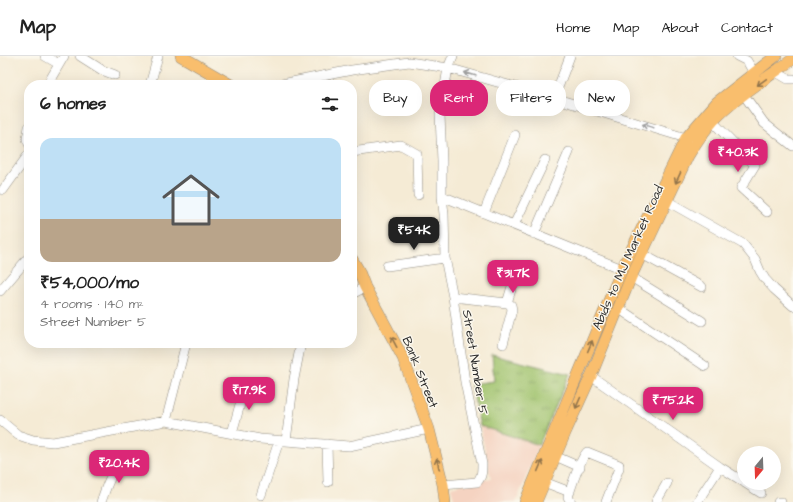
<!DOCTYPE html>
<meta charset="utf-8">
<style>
body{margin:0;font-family:"Architects Daughter",sans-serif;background:#f6f6f6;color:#222;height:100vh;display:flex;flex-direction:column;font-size:15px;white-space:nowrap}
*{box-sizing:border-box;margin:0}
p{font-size:13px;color:#767676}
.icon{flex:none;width:22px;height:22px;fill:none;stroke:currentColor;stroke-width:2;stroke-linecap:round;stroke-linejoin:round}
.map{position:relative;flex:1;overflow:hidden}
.panel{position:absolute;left:24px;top:24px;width:333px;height:268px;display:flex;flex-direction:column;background:#fff;border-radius:16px;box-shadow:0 4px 16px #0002}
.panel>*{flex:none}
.guide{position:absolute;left:369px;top:24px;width:364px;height:36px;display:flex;gap:8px}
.needle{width:26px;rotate:199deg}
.tools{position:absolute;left:737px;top:390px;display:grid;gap:8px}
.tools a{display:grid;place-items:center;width:44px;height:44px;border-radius:50%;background:#fff;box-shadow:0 4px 16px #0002;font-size:20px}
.price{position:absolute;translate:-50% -34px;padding:0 9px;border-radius:8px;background:#db2777;color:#fff;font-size:13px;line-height:26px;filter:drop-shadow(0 1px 2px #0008)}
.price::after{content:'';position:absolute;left:50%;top:24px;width:12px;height:9px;margin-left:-6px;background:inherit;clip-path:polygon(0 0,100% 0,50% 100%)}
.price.selected{background:#222;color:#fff}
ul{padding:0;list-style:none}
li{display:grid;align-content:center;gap:8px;height:212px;padding:0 16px}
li+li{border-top:1px solid #e0e0e0}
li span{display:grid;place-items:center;height:124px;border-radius:12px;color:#555}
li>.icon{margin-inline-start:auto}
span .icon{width:72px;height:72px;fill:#fffc;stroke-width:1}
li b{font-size:17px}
h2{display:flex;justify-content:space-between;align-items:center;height:48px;padding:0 16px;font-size:17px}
.tag{padding:0 14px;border-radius:16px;background:#fff;box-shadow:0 4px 16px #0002;font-size:14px;line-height:36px}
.tag.selected{background:#db2777;color:#fff}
header{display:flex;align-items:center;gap:24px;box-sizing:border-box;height:56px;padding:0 20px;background:#fff;border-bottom:1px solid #e0e0e0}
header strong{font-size:19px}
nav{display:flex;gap:22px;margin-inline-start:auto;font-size:14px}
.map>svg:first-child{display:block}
</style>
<header>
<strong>Map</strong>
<nav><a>Home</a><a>Map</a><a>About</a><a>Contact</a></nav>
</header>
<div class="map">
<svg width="793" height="446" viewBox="0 0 793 446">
<defs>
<pattern id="grass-tufts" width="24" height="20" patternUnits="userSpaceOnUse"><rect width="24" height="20" fill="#a0c36d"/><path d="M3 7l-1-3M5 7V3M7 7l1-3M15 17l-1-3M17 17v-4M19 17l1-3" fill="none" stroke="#839f5a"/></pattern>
</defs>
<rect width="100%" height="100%" fill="#fbf7ec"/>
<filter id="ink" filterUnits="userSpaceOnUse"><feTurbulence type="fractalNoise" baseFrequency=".025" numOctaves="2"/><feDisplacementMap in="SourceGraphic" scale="8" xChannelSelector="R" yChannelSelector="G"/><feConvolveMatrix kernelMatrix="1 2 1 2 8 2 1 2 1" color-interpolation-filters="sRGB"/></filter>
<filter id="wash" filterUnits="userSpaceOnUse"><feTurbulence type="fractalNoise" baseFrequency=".012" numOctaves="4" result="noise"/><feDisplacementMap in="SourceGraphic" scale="16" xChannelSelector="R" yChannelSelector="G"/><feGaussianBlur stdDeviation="0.9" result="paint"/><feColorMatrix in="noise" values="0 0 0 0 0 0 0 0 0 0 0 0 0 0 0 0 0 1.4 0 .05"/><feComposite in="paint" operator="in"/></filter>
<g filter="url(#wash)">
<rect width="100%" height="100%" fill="#f5ebd5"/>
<!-- built -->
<path fill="#f5d3c1" d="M480 370 539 389 516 446H455L451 431 491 422Z"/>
<!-- grass -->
<path fill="url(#grass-tufts)" stroke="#66774c" d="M492 299 570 318 539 389 480 370 471 328 494 325Z"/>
</g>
<g filter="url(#ink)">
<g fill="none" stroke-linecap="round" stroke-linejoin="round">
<defs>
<path id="minor" d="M45 0 59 8
M80 0 102 14 115 19
M737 0 747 5 754 17
M776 16 788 23H793
M47 29 64 0
M150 29 158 0
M277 29 352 14 409 6 448 12 554 42 686 82 691 85
M744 39 764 67 793 90
M554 42 570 0
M713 66 755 109 741 132 767 156
M29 71 27 83 29 88
M352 96 401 89 417 98 418 139
M3 134 29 98
M442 140 622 213
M667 145 743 188 755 203 760 215 765 223 774 233 793 250
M484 157 515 79
M514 169 545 104
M534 178 569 96
M642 198 702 231
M387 210 445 202
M631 221 702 265
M0 235 29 201
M352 238 365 231
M453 241 507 247 511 249 512 254 503 288
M507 247 514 224
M618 252 705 310
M591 320 720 411 744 426
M0 364 18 379 33 384 53 386 166 365 260 383 349 390 429 373
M166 365 186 287
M232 377 246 327
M286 385 294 323 301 287
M327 388 328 426
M555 400 580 411
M544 426 570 436
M745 427 761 437
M443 429 477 426C482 421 482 415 482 408L465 326 453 241 445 202 444 158 442 140V105L440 59 448 12 453 0
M261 439 279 385
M101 446C106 433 110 414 124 408 127 406 133 406 137 406
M571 446 568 441C572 429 579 405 587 396L619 409V412L606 446
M656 446 667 427
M697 446 720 411
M778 446H781"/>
<path id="major" d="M181 0 231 29
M352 203 358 213 365 231 403 302 429 373 443 429 445 446
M525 446 622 213 686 82 717 46 776 0
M536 446 566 375 591 320 631 221 688 100C695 88 704 75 713 65 736 41 767 22 793 3"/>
</defs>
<!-- minor casing -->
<use href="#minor" stroke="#908b80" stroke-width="10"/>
<!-- major casing -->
<use href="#major" stroke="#908b80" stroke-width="12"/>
<!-- minor -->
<use href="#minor" stroke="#fff" stroke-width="9"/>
<!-- major -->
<use href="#major" stroke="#f9be6d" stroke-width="11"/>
</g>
<!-- one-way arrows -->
<defs><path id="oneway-shaft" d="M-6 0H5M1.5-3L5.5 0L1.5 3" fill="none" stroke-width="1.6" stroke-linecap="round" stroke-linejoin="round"/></defs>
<g stroke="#a0a0a0">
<use href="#oneway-shaft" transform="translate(470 18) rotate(-164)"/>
<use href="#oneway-shaft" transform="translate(648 70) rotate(-163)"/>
</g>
<g stroke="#92744c">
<use href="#oneway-shaft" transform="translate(762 26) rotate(144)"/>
<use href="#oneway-shaft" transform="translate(678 122) rotate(115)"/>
<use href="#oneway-shaft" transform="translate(394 286) rotate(-118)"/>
<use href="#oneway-shaft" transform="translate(590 290) rotate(-67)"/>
<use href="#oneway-shaft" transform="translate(578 347) rotate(114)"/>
<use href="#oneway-shaft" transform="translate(438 408) rotate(-104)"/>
<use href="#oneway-shaft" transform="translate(540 410) rotate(-67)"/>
</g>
</g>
<g text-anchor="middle" stroke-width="3" stroke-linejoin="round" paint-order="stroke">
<!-- street labels -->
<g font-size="13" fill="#2b2b2b" stroke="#fbf7ec">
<text transform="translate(627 201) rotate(-66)" y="5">Abids to MJ Market Road</text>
<text transform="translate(476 306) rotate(81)" y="5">Street Number 5</text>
<text transform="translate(421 316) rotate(68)" y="5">Bank Street</text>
</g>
</g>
</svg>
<div class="tools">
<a><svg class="needle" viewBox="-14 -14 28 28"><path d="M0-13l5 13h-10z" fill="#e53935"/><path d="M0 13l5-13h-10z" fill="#767676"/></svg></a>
</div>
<b class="price" style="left:738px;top:117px">₹40.3K</b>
<b class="price selected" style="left:414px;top:195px">₹54K</b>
<b class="price" style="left:513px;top:238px">₹31.7K</b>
<b class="price" style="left:249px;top:355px">₹17.9K</b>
<b class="price" style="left:673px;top:365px">₹75.2K</b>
<b class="price" style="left:119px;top:428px">₹20.4K</b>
<div class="guide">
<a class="tag">Buy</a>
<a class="tag selected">Rent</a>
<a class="tag">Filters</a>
<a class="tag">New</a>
</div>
<section class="panel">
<h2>6 homes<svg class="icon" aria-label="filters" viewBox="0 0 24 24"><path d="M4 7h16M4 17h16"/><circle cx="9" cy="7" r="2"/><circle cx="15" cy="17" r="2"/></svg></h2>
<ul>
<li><span style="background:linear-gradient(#bfe0f5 65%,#b9a48a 0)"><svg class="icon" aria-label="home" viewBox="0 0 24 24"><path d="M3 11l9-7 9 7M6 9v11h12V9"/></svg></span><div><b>₹54,000/mo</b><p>4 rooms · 140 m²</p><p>Street Number 5</p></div></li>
</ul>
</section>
</div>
